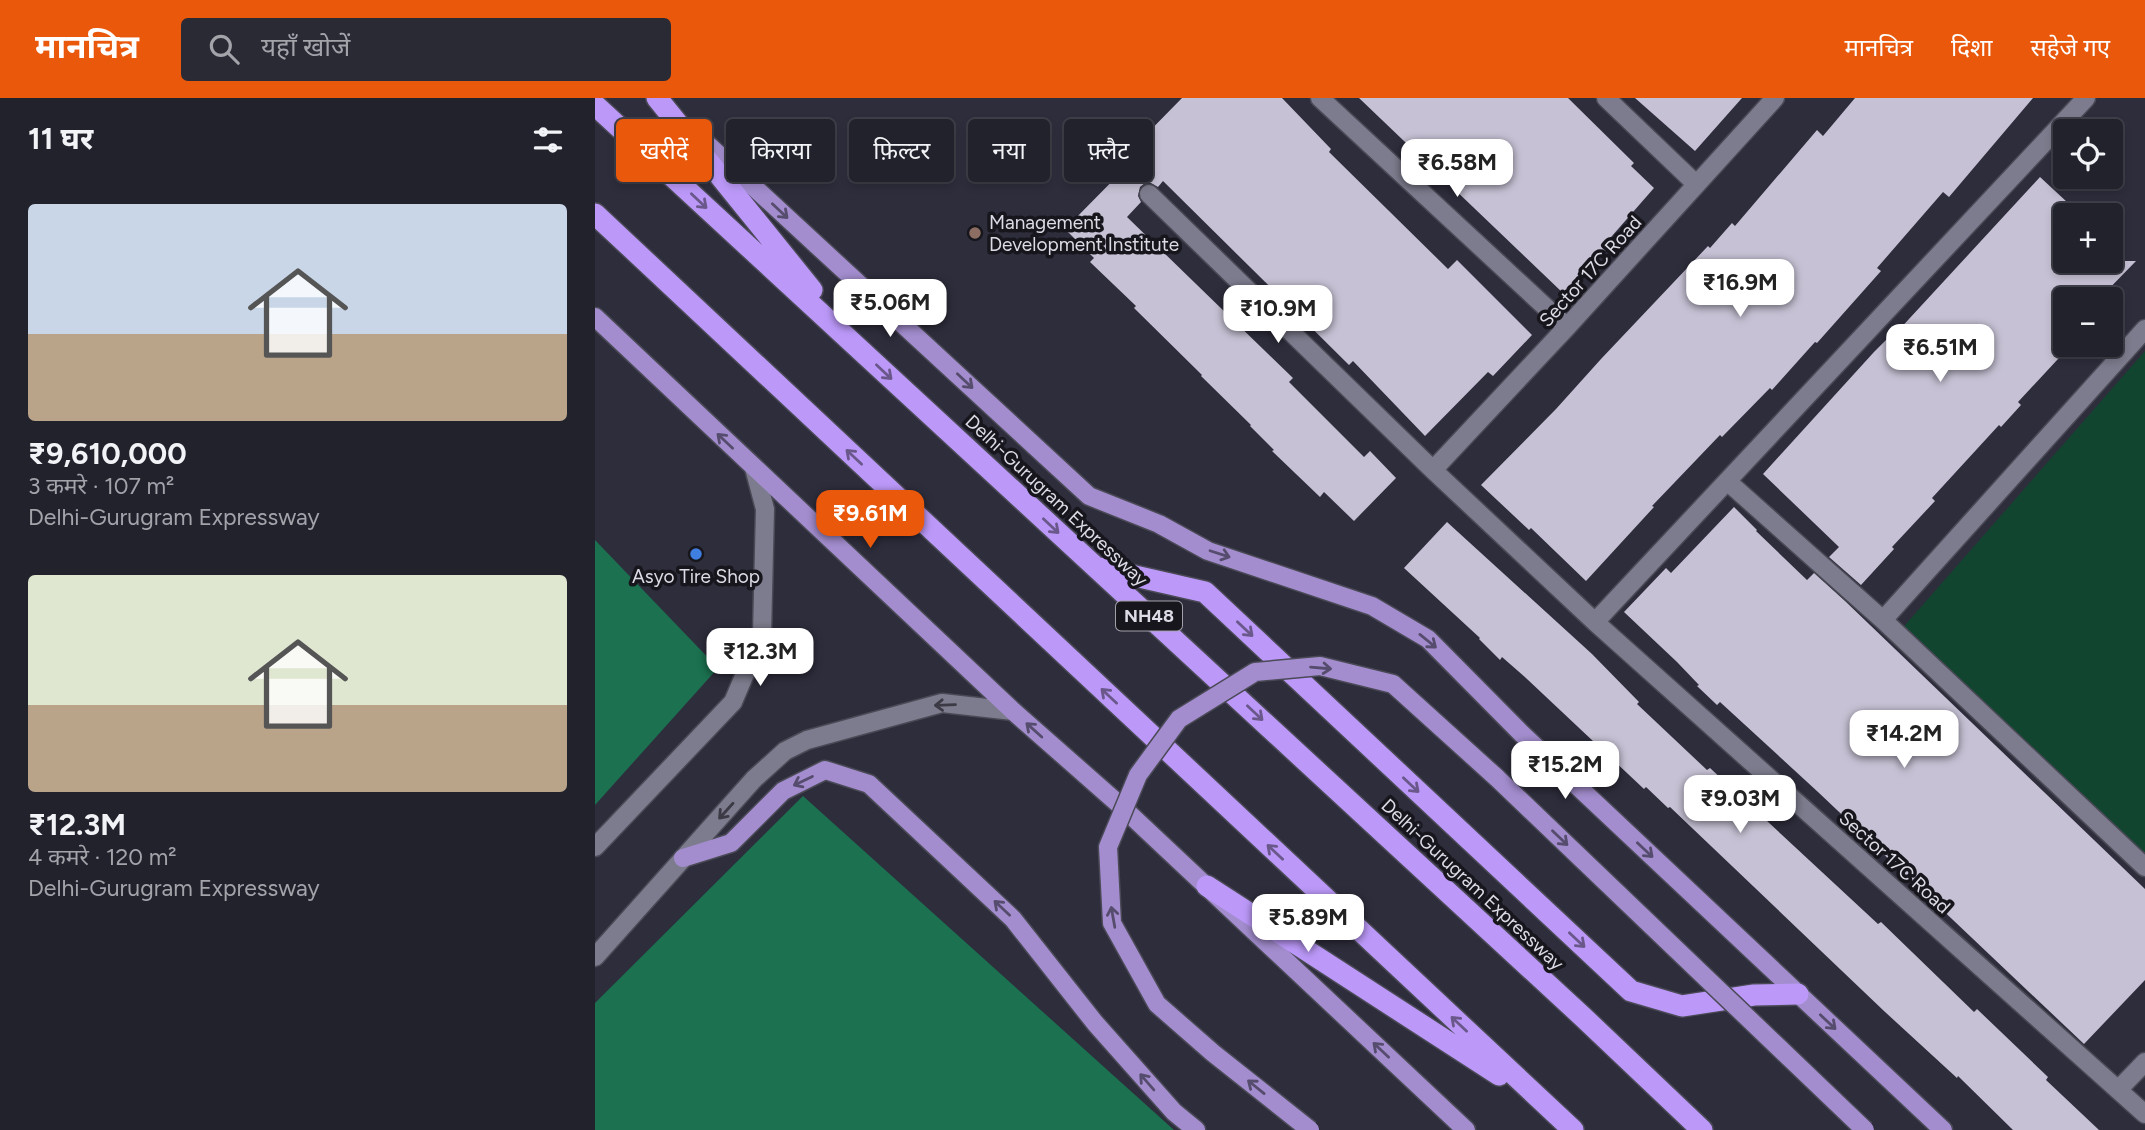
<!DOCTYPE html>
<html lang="hi">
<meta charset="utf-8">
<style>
body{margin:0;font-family:Figtree,"Noto Sans Devanagari",sans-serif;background:#2a2a35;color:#f1f3f6;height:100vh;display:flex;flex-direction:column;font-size:26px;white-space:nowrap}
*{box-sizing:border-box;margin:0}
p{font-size:23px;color:#a2a4aa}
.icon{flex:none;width:38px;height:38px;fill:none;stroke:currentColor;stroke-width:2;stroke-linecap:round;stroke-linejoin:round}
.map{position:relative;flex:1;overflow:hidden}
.side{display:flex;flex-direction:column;background:#22222d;width:595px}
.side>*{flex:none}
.banner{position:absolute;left:21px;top:21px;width:665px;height:63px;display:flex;gap:14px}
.tools{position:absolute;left:1458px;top:21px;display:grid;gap:14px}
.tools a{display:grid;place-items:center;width:70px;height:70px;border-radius:7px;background:#22222d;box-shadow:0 4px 10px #0003,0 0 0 2px #3f3f49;font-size:35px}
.price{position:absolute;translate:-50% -60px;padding:0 16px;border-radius:14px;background:#fff;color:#222;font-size:23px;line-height:46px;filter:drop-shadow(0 2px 4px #0008)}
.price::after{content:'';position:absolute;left:50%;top:42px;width:21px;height:16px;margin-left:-10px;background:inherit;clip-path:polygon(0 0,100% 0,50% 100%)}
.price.on{background:#ea580c;color:#fff}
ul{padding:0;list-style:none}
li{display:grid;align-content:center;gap:14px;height:371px;padding:0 28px}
li span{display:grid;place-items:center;height:217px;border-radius:7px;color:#555}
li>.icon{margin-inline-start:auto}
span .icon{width:126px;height:126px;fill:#fffc;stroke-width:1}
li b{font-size:30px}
h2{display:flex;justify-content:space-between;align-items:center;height:84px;padding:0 28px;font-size:30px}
.tag{padding:0 24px;border-radius:7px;background:#22222d;box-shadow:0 4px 10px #0003,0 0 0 2px #3f3f49;font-size:24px;line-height:63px}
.tag.on{background:#ea580c;color:#fff}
header{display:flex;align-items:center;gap:42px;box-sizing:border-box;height:98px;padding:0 35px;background:#ea580c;color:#fff}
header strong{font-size:33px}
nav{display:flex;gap:38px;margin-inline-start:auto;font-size:24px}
.search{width:490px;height:63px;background:#2a2a35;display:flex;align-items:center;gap:18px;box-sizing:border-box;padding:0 24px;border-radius:7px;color:#a2a4aa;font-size:26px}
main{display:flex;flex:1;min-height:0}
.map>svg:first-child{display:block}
</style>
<header>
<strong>मानचित्र</strong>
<div class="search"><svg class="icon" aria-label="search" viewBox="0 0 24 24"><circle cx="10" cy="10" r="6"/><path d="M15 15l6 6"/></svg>यहाँ खोजें</div>
<nav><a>मानचित्र</a><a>दिशा</a><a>सहेजे गए</a></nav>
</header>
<main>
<section class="side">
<h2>11 घर<svg class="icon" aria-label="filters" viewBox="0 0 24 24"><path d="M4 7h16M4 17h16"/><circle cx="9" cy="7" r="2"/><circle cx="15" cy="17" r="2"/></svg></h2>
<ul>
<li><span style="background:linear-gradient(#c9d6e8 60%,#b9a48a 0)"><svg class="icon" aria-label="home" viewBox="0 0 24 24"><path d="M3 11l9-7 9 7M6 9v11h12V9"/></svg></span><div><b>₹9,610,000</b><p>3 कमरे · 107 m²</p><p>Delhi-Gurugram Expressway</p></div></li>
<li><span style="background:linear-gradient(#dfe7d0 60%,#b9a48a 0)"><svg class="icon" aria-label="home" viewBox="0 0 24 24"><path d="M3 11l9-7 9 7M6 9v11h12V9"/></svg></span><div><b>₹12.3M</b><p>4 कमरे · 120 m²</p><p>Delhi-Gurugram Expressway</p></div></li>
</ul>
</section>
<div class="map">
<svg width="1550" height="1032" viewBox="0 0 1550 1032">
<rect width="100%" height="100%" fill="#2e2d3c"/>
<!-- green -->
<path fill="#124530" d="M1550 253V762L1304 534Z"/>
<!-- forest -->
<path fill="#1b7150" d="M0 442 123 570 0 707Z
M208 698 579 1032H0V905Z"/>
<!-- building -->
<path fill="#c6c1d4" d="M587 0H687L736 51 734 54 853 171 862 162 937 237 898 278 893 274 830 338 758 263 754 267 568 83 563 89 556 85H550L545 89 543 98 546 104 532 119 698 280 694 284 769 359 775 353 801 380 759 423 729 394 725 399 677 353 679 352 655 328 656 327 606 278 607 277 539 210 541 208 495 164 499 160 470 131 541 59 535 53Z
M764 0H973L1039 65 1036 68 1059 90 1010 146 1014 149 969 196Z
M1040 0H1147L1100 53Z
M1260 0H1438L1354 99 1348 94 1282 170 1286 173 1222 245 1220 244 1177 292 1175 290 1127 339 1125 337 1057 408 1059 409 991 483 936 430 934 432 886 387 961 311 1006 261 1113 148 1115 150 1137 125 1140 128 1222 32 1228 38Z
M1445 79 1486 117H1470V163H1541L1504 201H1470V237L1461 247H1476L1423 304 1426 307 1406 329 1404 327 1337 400 1340 403 1297 449 1299 451 1266 487 1234 459 1244 449 1168 376 1279 254 1300 233 1302 234Z
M1139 409 1162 432 1161 433 1212 482 1219 475 1250 503 1550 791V882L1489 946 1223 694 1125 604 1122 607 1102 588 1104 587 1082 564 1029 514 1071 470 1076 475Z
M852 424 997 556 1044 604 1042 606 1112 672 1115 670 1283 826 1286 824 1379 914 1382 911 1453 979 1451 982 1504 1032H1418L1363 978 1362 980 1289 913 1075 709 1073 710 1051 689 1049 691 932 581 907 559 905 562 884 541 885 540 809 470Z"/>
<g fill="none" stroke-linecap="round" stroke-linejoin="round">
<defs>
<path id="minor" d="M725 0 972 229
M1011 0 1101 86
M554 96 838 372 1000 524 1550 1016
M838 372 972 229 1180 0
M1132 383 1288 522 1550 769
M1288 522 1550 231
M1000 524 1491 0
M0 749 138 604 167 536 170 411 159 370
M0 859 159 681 190 653 212 642 347 605 418 613
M1523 992 1550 964"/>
<path id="major" d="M98 33 494 398 564 426 613 453 777 508 833 541 927 636 1348 1032
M0 219 418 613 527 709 871 1032
M88 760 136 745 188 693 230 672 274 686 418 821 500 925 579 1014 601 1032"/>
<path id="highway" d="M62 0 217 192
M0 7 988 919 1107 1032
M0 116 978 1032
M505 470 610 494 1036 893 1087 908 1159 897 1203 896
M612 788 904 977"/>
</defs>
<!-- minor casing -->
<use href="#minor" stroke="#4a4956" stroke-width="21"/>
<!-- major casing -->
<use href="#major" stroke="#4a4956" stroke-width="21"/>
<!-- highway casing -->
<use href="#highway" stroke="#4a4956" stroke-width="24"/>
<!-- minor -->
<use href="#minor" stroke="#7d7c8e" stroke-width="18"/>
<!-- major -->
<use href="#major" stroke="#a38dce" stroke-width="18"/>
<!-- highway -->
<use href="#highway" stroke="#bc99f9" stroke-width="21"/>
<defs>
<path id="major-bridge" d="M715 1032 618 955 562 906 517 825 513 749 543 677 584 621 660 574 725 568 798 586 902 680 1270 1032"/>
</defs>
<!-- major-bridge casing -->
<use href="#major-bridge" stroke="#4a4956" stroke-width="21" stroke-linecap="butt"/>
<!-- major-bridge -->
<use href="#major-bridge" stroke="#a38dce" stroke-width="18"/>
</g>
<!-- one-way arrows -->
<defs><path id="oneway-shaft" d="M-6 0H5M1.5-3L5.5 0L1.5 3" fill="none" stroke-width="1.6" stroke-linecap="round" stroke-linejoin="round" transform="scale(1.75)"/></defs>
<g stroke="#6a588b">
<use href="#oneway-shaft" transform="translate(104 103) rotate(43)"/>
<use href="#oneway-shaft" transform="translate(289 274) rotate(43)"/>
<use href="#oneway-shaft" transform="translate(259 359) rotate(-137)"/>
<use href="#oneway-shaft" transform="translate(456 428) rotate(43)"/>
<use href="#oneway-shaft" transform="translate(650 531) rotate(43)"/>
<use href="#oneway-shaft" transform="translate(514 598) rotate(-137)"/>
<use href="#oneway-shaft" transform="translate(660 615) rotate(43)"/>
<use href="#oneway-shaft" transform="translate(816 687) rotate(43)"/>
<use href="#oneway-shaft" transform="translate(680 754) rotate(-137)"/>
<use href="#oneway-shaft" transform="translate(982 842) rotate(43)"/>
<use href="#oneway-shaft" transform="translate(864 926) rotate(-137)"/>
</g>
<g stroke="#564c6d">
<use href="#oneway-shaft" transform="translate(185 113) rotate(43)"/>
<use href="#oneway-shaft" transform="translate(370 283) rotate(43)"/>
<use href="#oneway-shaft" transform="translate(130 343) rotate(-137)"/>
<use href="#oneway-shaft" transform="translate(625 456) rotate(18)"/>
<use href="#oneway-shaft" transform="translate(833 543) rotate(39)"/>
<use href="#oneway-shaft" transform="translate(726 570) rotate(5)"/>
<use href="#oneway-shaft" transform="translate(439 632) rotate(-138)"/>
<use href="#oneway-shaft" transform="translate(208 683) rotate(154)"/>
<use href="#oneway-shaft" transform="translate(965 740) rotate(44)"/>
<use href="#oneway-shaft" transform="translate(1050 752) rotate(43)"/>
<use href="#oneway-shaft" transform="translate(407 810) rotate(-137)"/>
<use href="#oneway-shaft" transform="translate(518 819) rotate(-100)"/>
<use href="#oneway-shaft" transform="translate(1233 924) rotate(43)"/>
<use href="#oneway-shaft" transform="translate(786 952) rotate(-137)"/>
<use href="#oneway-shaft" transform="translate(552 984) rotate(-131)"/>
<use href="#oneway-shaft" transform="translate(661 989) rotate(-141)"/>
</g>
<g stroke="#3b3a45">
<use href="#oneway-shaft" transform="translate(350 607) rotate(178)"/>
<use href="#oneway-shaft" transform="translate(131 713) rotate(132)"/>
</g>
<!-- markers -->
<circle fill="#8d6e63" stroke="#17161d" stroke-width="2.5" cx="380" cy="135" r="7"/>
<circle fill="#3f7fe0" stroke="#17161d" stroke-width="2.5" cx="101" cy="456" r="7"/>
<g text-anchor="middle" stroke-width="7" stroke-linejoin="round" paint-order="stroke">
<!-- shield labels -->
<rect fill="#17161d" stroke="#a2a1aa" stroke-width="2" x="521" y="503.5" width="66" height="29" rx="5"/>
<g font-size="18" font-weight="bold" fill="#dddce6">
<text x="554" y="524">NH48</text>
</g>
<!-- poi labels -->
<g font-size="19" fill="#dddce6" stroke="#17161d" text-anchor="start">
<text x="394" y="131">Management<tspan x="394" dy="22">Development Institute</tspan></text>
<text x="101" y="485" text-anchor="middle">Asyo Tire Shop</text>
</g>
<!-- street labels -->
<g font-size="19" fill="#dddce6" stroke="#17161d">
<text transform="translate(995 173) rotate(-48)" y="7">Sector 17C Road</text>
<text transform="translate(462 402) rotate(43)" y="7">Delhi-Gurugram Expressway</text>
<text transform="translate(1300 764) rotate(42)" y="7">Sector 17C Road</text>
<text transform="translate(878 786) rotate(43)" y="7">Delhi-Gurugram Expressway</text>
</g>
</g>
</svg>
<div class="tools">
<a><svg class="icon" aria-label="locate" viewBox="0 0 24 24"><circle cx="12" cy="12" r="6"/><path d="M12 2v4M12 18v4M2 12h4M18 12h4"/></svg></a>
<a>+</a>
<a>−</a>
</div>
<b class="price" style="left:862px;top:101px">₹6.58M</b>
<b class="price" style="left:1145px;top:221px">₹16.9M</b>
<b class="price" style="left:295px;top:241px">₹5.06M</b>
<b class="price" style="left:683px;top:247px">₹10.9M</b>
<b class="price" style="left:1345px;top:286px">₹6.51M</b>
<b class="price on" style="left:275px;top:452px">₹9.61M</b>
<b class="price" style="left:165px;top:590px">₹12.3M</b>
<b class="price" style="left:1309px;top:672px">₹14.2M</b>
<b class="price" style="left:970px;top:703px">₹15.2M</b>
<b class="price" style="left:1145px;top:737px">₹9.03M</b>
<b class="price" style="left:713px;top:856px">₹5.89M</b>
<div class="banner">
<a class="tag on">खरीदें</a>
<a class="tag">किराया</a>
<a class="tag">फ़िल्टर</a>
<a class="tag">नया</a>
<a class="tag">फ़्लैट</a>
</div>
</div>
</main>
